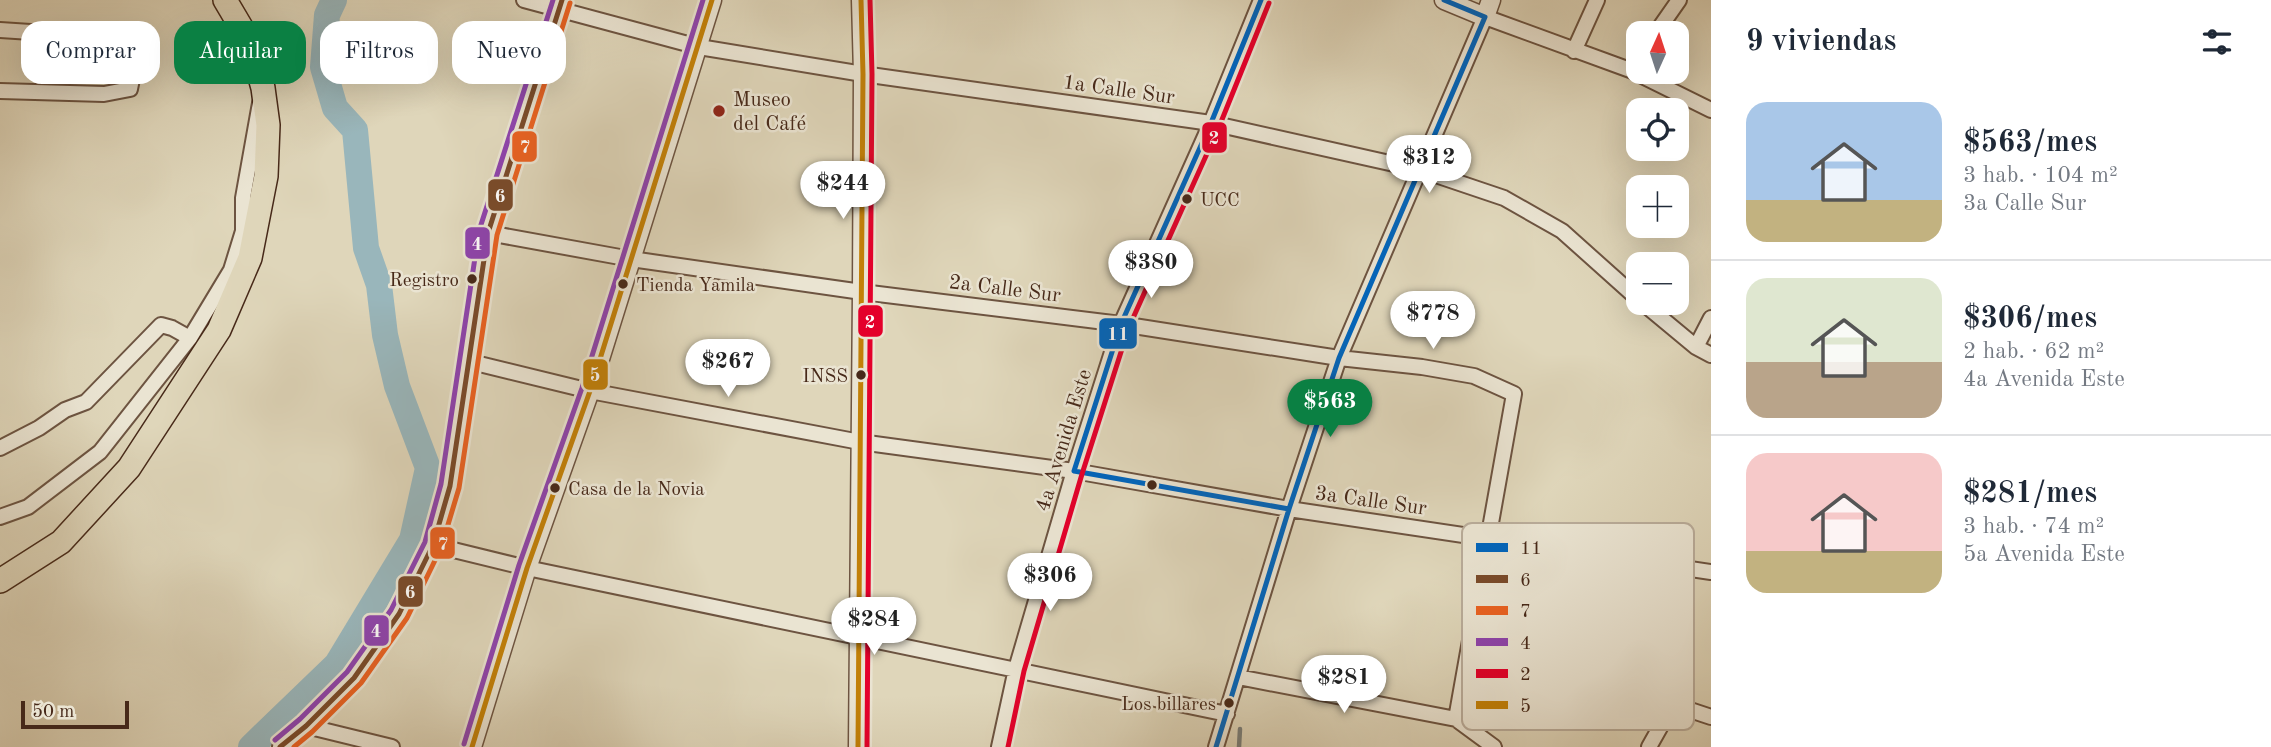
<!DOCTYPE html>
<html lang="es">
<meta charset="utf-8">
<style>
body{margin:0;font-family:"Old Standard TT",serif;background:#f6f6f7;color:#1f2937;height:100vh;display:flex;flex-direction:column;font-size:26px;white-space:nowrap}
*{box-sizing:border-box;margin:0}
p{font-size:23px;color:#747a83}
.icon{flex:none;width:38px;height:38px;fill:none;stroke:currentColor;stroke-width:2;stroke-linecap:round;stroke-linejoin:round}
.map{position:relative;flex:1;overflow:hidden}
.drawer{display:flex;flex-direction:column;background:#fff;width:560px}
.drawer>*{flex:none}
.top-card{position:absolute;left:21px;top:21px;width:665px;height:63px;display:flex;gap:14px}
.needle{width:46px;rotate:3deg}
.tools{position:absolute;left:1626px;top:21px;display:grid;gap:14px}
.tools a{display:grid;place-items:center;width:63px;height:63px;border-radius:14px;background:#fff;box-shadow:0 7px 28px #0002;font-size:35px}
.scale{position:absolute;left:21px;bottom:18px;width:108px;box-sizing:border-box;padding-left:7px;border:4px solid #472919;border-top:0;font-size:19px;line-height:24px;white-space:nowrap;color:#472919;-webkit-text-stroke:5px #eae4d2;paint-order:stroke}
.price{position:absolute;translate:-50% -60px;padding:0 16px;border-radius:24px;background:#fff;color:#222;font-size:23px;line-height:46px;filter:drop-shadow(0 2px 4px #0008)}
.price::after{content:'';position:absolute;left:50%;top:42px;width:21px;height:16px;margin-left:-10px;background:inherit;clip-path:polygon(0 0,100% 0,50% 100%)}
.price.on{background:#0b8043;color:#fff}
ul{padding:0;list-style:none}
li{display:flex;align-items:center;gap:21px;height:175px;padding:0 35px}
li+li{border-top:2px solid #e0e1e3}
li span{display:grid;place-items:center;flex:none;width:196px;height:140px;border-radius:21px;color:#555}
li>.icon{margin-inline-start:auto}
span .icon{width:84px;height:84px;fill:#fffc;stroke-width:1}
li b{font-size:30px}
h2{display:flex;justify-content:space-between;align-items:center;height:84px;padding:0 35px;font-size:30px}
.chip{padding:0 24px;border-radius:21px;background:#fff;box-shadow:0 7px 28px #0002;font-size:24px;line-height:63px}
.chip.on{background:#0b8043;color:#fff}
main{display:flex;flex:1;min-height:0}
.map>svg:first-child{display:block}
</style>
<main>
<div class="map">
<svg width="1711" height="747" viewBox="0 0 1711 747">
<rect width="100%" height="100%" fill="#dfd6ba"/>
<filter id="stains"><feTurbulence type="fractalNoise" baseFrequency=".00286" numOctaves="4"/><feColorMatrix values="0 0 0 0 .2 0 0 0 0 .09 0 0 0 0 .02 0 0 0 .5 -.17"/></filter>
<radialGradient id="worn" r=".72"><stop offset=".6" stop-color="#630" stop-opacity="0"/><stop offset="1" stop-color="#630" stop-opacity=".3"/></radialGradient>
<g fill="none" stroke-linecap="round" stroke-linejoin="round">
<!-- stream -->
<path stroke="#787e7a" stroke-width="4.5" d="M412 540 423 543
M1239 747 1240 729"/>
<!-- river -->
<path stroke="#99b6bb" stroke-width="26" d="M251 747 337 664 412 540 428 468 397 386 385 335 379 285 366 248 355 130 335 108 323 67 327 15 334 0"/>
<defs>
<path id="minor" d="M524 0 699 47 863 74 1211 123 1421 170 1504 198 1562 231 1638 299
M0 30 122 38C135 56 135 67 130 89L104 94 0 91
M1656 33 1679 0
M1574 51 1597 0
M488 233 631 259 862 292 1121 324 1339 358 1422 367 1474 376 1514 394 1456 719
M1643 303 1696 347 1711 355
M1696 347 1711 318
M467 361 590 391 860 442 1074 471 1289 509 1711 572
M0 448 39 428 65 410 86 402 161 325 172 328 190 338
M0 517 28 507 100 452 190 338 231 270 243 231V198L260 103
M433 545 527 568 1227 714
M1238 677 1456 719 1494 747
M306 726 392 747
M280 747 306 726 354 678 399 614 433 545 450 486 457 429 488 233 561 1
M999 747 1016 669 1074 471 1121 324 1211 123 1261 0
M1216 747 1289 509 1339 358 1485 17 1630 70 1711 110
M1649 747 1667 715 1681 707 1711 717"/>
<path id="tertiary" d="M1444 0 1485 17 1491 0
M472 747 527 568 590 391 712 0
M858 747 862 292 863 74 861 0"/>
<path id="primary" d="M0 581 61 542 129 468 219 330 250 258 266 176 268 125 263 88 251 44 225 0"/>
</defs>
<!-- minor casing -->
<use href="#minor" stroke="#6d5441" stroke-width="18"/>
<!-- tertiary casing -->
<use href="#tertiary" stroke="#6d5441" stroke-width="21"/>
<!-- primary casing -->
<use href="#primary" stroke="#472919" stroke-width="26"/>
<!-- minor -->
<use href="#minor" stroke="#eae4d2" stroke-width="14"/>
<!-- tertiary -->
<use href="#tertiary" stroke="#eae4d2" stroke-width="18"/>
<!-- primary -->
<use href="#primary" stroke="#dfd6ba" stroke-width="23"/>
<defs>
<path id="bus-1" d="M1261 0 1211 123 1121 324 1074 471 1289 509
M1216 747 1289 509 1339 358 1485 17 1444 0"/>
<path id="bus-2" d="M280 747 306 726 354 678 399 614 433 545 450 486 488 233 562 0"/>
<path id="bus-3" d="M294 747 312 732 361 683 407 618 441 548 459 488 497 235 570 3"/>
<path id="bus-4" d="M275 740 300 719 347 672 391 610 425 542 441 484 479 231 553 0
M464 744 519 565 582 388 703 0"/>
<path id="bus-5" d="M867 747 872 74 870 0
M1008 747 1024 671 1082 474 1129 327 1219 127 1269 3"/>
<path id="bus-6" d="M472 747 527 568 590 391 712 0
M858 747 863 74 861 0"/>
</defs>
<!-- bus-1 casing -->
<use href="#bus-1" stroke="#eae4d2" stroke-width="10"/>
<!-- bus-2 casing -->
<use href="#bus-2" stroke="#eae4d2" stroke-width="10"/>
<!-- bus-3 casing -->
<use href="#bus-3" stroke="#eae4d2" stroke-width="10"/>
<!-- bus-4 casing -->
<use href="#bus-4" stroke="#eae4d2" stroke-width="10"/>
<!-- bus-5 casing -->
<use href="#bus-5" stroke="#eae4d2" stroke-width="10"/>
<!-- bus-6 casing -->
<use href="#bus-6" stroke="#eae4d2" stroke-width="10"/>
<!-- bus-1 -->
<use href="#bus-1" stroke="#0065bd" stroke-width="5"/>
<!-- bus-2 -->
<use href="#bus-2" stroke="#7a4b2a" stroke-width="5"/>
<!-- bus-3 -->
<use href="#bus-3" stroke="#e96222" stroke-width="5"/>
<!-- bus-4 -->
<use href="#bus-4" stroke="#8e44ad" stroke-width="5"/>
<!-- bus-5 -->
<use href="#bus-5" stroke="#e4002b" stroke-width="5"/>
<!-- bus-6 -->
<use href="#bus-6" stroke="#c28008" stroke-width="5"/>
</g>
<!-- markers -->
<circle fill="#8f2418" stroke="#eae4d2" stroke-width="2.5" cx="719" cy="111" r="7"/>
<g fill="#472919" stroke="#eae4d2" stroke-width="2.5">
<circle cx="1187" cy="199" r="6"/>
<circle cx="472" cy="279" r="6"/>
<circle cx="623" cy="284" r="6"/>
<circle cx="861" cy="375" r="6"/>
<circle cx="1152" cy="485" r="6"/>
<circle cx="555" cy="488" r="6"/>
<circle cx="1229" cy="703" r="6"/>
</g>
<g text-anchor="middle" stroke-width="5" stroke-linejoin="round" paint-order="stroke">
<!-- bus labels -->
<g font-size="19" fill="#472919" stroke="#eae4d2" text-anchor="start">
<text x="1200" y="206">UCC</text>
<text x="459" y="286" text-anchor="end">Registro</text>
<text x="636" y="291">Tienda Yamila</text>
<text x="848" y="382" text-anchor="end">INSS</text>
<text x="568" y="495">Casa de la Novia</text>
<text x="1216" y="710" text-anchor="end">Los billares</text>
</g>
<!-- street labels -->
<g font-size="21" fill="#472919" stroke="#eae4d2">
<text transform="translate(1119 89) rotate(8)" y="7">1a Calle Sur</text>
<text transform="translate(1005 288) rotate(7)" y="7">2a Calle Sur</text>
<text transform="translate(1063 440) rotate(-73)" y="7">4a Avenida Este</text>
<text transform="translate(1371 500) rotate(8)" y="7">3a Calle Sur</text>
</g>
<!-- poi labels -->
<g font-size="21" fill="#472919" stroke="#eae4d2" text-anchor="start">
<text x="733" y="106">Museo<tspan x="733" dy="24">del Café</tspan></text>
</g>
</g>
<!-- legend -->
<rect x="1462" y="523" width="232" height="207" rx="10" fill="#eae4d2" stroke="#b9ac9a" stroke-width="2"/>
<rect x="1476" y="543" width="32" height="9" fill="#0065bd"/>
<rect x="1476" y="575" width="32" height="8" fill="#7a4b2a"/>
<rect x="1476" y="606" width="32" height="9" fill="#e96222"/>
<rect x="1476" y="638" width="32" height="8" fill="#8e44ad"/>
<rect x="1476" y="669" width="32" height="9" fill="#e4002b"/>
<rect x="1476" y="701" width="32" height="8" fill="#c28008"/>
<g font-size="19" fill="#472919">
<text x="1520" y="554">11</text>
<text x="1520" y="586">6</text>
<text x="1520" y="617">7</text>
<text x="1520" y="649">4</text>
<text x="1520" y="680">2</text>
<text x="1520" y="712">5</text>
</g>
<g stroke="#eae4d2" stroke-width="2.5">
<rect x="1201" y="121" width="27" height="33" rx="7" fill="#e4002b"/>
<rect x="511" y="130" width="27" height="33" rx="7" fill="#e96222"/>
<rect x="487" y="178" width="27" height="34" rx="7" fill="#7a4b2a"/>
<rect x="464" y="226" width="27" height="34" rx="7" fill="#8e44ad"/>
<rect x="857" y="304" width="27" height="34" rx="7" fill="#e4002b"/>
<rect x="1098" y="317" width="40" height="33" rx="7" fill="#0065bd"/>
<rect x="582" y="358" width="27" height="33" rx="7" fill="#c28008"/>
<rect x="429" y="526" width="27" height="34" rx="7" fill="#e96222"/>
<rect x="397" y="575" width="27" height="33" rx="7" fill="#7a4b2a"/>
<rect x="363" y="614" width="27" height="33" rx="7" fill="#8e44ad"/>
</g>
<g font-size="19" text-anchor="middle" font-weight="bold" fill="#fff">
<text x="1214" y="144">2</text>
<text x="525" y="153">7</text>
<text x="500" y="202">6</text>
<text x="477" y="250">4</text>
<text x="870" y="328">2</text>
<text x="1118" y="340">11</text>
<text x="595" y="381">5</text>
<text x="443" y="550">7</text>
<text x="410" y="598">6</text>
<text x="376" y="637">4</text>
</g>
<rect width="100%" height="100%" filter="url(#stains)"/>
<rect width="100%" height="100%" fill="url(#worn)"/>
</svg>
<div class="tools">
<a><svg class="needle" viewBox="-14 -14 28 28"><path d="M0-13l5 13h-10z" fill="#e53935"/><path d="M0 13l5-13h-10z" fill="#747a83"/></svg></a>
<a><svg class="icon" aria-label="locate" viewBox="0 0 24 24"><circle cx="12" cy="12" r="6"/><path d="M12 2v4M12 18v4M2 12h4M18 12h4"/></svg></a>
<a>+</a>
<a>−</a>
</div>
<div class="scale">50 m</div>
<b class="price" style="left:1429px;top:195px">$312</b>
<b class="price" style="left:843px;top:221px">$244</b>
<b class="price" style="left:1151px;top:300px">$380</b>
<b class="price" style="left:1433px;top:351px">$778</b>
<b class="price" style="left:728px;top:399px">$267</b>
<b class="price on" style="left:1330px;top:439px">$563</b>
<b class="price" style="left:1050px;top:613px">$306</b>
<b class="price" style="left:874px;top:657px">$284</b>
<b class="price" style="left:1344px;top:715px">$281</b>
<div class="top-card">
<a class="chip">Comprar</a>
<a class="chip on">Alquilar</a>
<a class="chip">Filtros</a>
<a class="chip">Nuevo</a>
</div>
</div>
<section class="drawer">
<h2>9 viviendas<svg class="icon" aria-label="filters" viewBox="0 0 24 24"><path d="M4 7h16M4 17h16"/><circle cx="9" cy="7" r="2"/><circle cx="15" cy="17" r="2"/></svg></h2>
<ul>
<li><span style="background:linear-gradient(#a9c7e8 70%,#c2b280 0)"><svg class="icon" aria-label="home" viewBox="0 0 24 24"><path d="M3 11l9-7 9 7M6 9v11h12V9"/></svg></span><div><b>$563/mes</b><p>3 hab. · 104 m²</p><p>3a Calle Sur</p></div></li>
<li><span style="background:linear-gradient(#dfe7d0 60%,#b9a48a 0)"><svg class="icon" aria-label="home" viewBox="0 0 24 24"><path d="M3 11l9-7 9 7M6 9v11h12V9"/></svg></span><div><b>$306/mes</b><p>2 hab. · 62 m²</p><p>4a Avenida Este</p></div></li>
<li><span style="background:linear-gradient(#f6c9c9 70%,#c2b280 0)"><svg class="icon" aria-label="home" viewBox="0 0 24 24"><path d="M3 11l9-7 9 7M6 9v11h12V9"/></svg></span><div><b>$281/mes</b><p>3 hab. · 74 m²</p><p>5a Avenida Este</p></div></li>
</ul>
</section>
</main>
